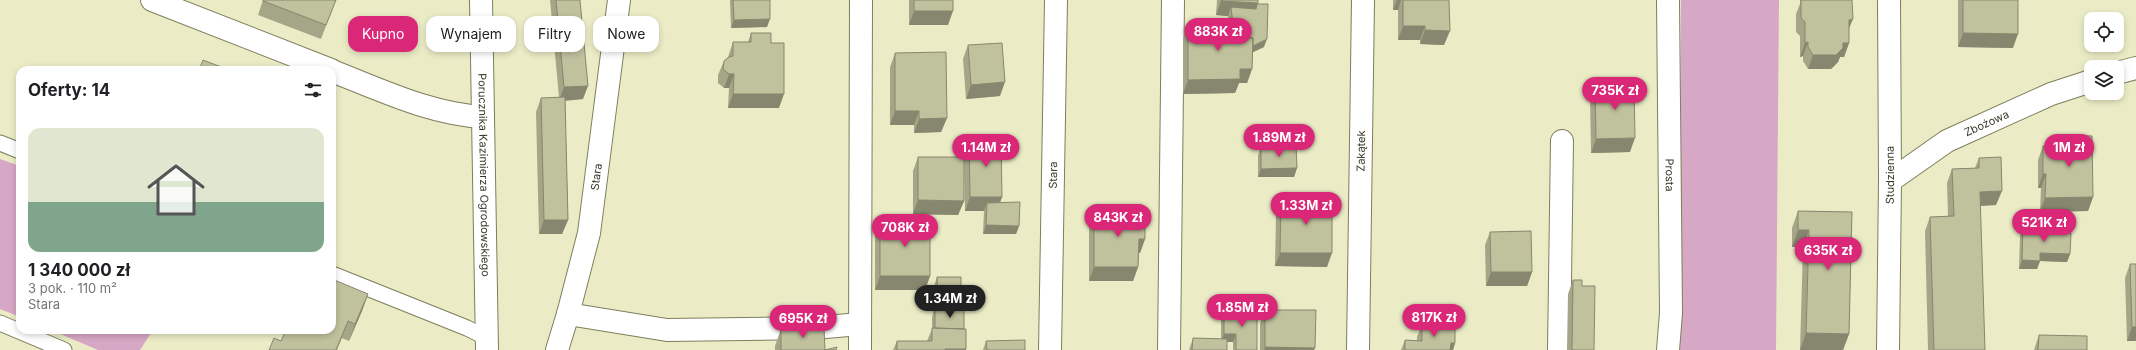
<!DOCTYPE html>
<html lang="pl">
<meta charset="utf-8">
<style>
body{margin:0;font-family:Inter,sans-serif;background:#f2f2f2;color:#202124;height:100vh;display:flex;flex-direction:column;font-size:15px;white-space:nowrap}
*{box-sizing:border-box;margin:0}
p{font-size:13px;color:#757577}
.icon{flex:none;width:22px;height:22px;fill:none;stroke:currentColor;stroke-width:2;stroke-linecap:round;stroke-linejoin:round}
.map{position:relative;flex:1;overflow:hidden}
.panel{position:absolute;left:16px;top:66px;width:320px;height:268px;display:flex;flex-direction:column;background:#fff;border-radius:12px;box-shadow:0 2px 6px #0003}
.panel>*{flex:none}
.guide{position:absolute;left:348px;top:16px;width:380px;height:36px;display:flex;gap:8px}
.controls{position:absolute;left:2084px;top:12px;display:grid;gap:8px}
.controls a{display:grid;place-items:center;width:40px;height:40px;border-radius:8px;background:#fff;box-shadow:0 2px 6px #0003;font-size:20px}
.price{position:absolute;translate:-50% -34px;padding:0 9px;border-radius:14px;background:#db2777;color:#fff;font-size:13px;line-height:26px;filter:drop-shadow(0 1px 2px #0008)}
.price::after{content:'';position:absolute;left:50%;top:24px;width:12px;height:9px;margin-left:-6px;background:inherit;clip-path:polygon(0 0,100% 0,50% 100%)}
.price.active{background:#222;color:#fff}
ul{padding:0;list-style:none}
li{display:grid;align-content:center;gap:8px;height:212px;padding:0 12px}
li+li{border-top:1px solid #e0e0e0}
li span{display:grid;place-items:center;height:124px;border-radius:12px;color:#555}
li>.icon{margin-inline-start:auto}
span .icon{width:72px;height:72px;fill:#fffc;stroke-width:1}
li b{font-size:17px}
h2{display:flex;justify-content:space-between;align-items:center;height:48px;padding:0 12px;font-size:17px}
.pill{padding:0 14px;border-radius:12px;background:#fff;box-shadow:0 2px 6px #0003;font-size:14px;line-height:36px}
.pill.active{background:#db2777;color:#fff}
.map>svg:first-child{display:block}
</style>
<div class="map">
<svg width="2136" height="350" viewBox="0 0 2136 350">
<rect width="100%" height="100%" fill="#ebecc6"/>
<!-- green -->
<path fill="#d7a8c5" d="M1681 0H1779L1776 350H1680Z
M0 159 20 166V317L0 309Z
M51 330H153L140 350H98Z"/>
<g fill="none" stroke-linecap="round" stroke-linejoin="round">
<defs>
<path id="lane" d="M0 143 20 151
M332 274 467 328 487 338
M0 323 64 350"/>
<g id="street">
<path d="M152 0 331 70"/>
<path id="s1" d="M481 0 487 350"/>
<path id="s2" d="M1668 0 1671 313 1668 350"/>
<path d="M332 71C381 90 430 114 483 117"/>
<path d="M2117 73 2136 68"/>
<path id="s3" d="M1890 181 1947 141 2051 94 2091 81"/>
<path d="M568 314 667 330 814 328 860 324"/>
<path id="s4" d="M557 350 568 314 589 233 619 0"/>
<path d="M860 350 861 0"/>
<path id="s5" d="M1050 350 1056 0"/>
<path d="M1169 350 1173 0"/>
<path id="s6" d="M1358 350 1363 0"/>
<path d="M1559 350 1562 141"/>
<path id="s7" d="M1888 350 1890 181 1889 0"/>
</g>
</defs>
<!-- lane casing -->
<use href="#lane" stroke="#7e7e5c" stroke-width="17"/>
<!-- street casing -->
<use href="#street" stroke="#7e7e5c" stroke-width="24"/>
<!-- lane -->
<use href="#lane" stroke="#fff" stroke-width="15"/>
<!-- street -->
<use href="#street" stroke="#fff" stroke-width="22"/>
</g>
<!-- wall -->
<path fill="#a5a687" d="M263 0H336L321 39 258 15Z
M550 0H580L583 99 565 101 568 220 562 234H539L536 112 541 98 559 97Z
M730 0H770L767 27 731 28Z
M909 0H953L948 25H909Z
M1217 0H1258L1257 4 1264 47 1253 52 1252 69 1247 83H1239L1235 93 1183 94V39L1188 25H1229L1228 16 1216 15Z
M1393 0H1449L1444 45 1420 44V40H1398V10H1393Z
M1800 0H1852L1849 30V43L1844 57H1840L1838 62 1831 69H1808L1803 61V56L1800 57V36L1796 32V14L1800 4Z
M1958 0H2018L2013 48 1958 47Z
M751 33 771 43 779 108H728L729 88H724L718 83V75L724 61 728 57 733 42H748Z
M968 45 1000 96 966 99 963 59Z
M895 53 947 118 941 132 914 133V125H890V67Z
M1595 84 1630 152 1591 153 1590 98Z
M2063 135 2093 197 2088 211 2040 212 2041 188H2038V160L2043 146H2059Z
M969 140 1002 197 1000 202 1019 226 1016 234H983L984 211H965L964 154Z
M1261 147 1297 168 1294 177H1258V155Z
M918 157 964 201 958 215 913 214V171Z
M1979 158 1996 205 1980 206 1985 350H1928L1925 231 1930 217 1948 216 1947 183 1952 169 1975 168Z
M1307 193 1320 200 1327 267 1275 266 1276 213 1281 200H1304Z
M1094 211 1145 239 1140 253H1139L1138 267 1133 281H1089V225Z
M1798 211 1852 212 1849 334 1843 350H1800L1803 247H1792V228Z
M880 220 930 276 925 290H875V234Z
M2023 227 2041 232 2070 254 2067 262 2040 261 2037 269H2019L2020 236Z
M1490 232 1532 272 1527 286H1486L1485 245Z
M2130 264 2136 341H2127L2125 278Z
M937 277 961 307 960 310 964 329 966 350H893L897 341H927L932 329V317L934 309V286Z
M1573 280 1594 350H1567L1568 294Z
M368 294 362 311 349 341 342 338 337 350H269L281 341Z
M1265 310 1314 350H1260V324Z
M1224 311 1257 350H1233V342H1227V350H1189L1193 338 1221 339V319Z
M1422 323 1455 343 1453 350H1401L1405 340 1417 341V337Z
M781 329 825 350H775V346Z
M2039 335 2087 350H2034Z
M986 341 1025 350H983Z"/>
<!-- shaded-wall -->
<path fill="#86876e" d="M1397 0H1401L1398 10H1393Z
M1221 1 1258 3 1253 17 1231 7 1228 16 1216 15Z
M914 11H953L948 25H909Z
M770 19 767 27 731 28 734 20Z
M1853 19 1847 33 1849 20Z
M1403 26H1425L1420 40H1398Z
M1425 30 1450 31 1444 45 1420 44Z
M1963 33 2018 34 2013 48 1958 47Z
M1267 39 1264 47 1247 55 1250 47Z
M1808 42 1803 56 1800 57 1805 43Z
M1843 43H1849L1844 57H1840L1838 62 1831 69H1808L1813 55Z
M1240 69H1252L1247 83H1239L1235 93 1183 94 1188 80Z
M729 74H734L729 88H724Z
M1005 82 1000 96 966 99 971 85Z
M588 86 583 99 559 101 564 87Z
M733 94H784L779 108H728Z
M895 111H919L914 125H890Z
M947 118 941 132 914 133 919 119Z
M1635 138 1630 152 1591 153 1596 139Z
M1297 168 1294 177H1258L1261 169Z
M2043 174H2046L2041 188H2038Z
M2002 191 1996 205 1975 206 1980 192Z
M970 197H1002L997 211 987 203 984 211H965Z
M2093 197 2088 211 2040 212 2045 198Z
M918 200 964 201 958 215 913 214Z
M544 220H568L562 234H539Z
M986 225 1019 226 1016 234H983Z
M1798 230H1809L1803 247H1792Z
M1139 239H1145L1140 253H1134Z
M1280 253H1332L1327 267 1275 266Z
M2040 253 2070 254 2067 262 2040 261 2037 269H2019L2022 260Z
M1094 267H1138L1133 281H1089Z
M1491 272H1532L1527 286H1486Z
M880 276H930L925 290H875Z
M368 294 362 311 349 341 355 324Z
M938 307H961L958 315H935Z
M2132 327H2136V341H2127Z
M1806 333 1849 334 1843 350H1800Z
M1224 334H1236L1233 342H1221Z
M1451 343H1455L1453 350H1448Z
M1265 347 1315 348 1314 350H1264Z
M945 349H966V350H944Z"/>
<!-- building -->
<path fill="#c0c19d" stroke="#86876e" d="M263 0H336L326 25 263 1Z
M556 0H580L588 86 564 87Z
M733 0H770V19L734 20Z
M914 0H953V11H914Z
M1222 0H1258V3L1221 1Z
M1403 0H1449L1450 31 1425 30V26H1403Z
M1801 0H1852L1853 19 1849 20V43H1843V48L1836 55H1813L1808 47V42L1805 43V22L1801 18Z
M1963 0H2018V34L1963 33Z
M1257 4H1268L1267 39 1253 46V38H1240V25H1233L1231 7 1256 9Z
M1188 25H1240V38H1253L1252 69H1240V79L1188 80Z
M751 33H771V43H784V94H733L734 74H729L723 69 724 61 729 57 733 56V42H751Z
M1002 43 1005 82 971 85 968 45Z
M946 52 947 118 919 119V111H895V53Z
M203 60 229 70H199Z
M1634 83 1635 138 1596 139 1595 84Z
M565 97 568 220H544L541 98Z
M2063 135 2092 136 2093 197 2045 198 2046 174H2043V146H2064Z
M1001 139 1002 197H970L969 140Z
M1296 146 1297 168 1261 169V147Z
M918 157H964V201L918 200Z
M2001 157 2002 191 1980 192 1985 350H1934L1930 217 1954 216 1952 169 1979 168V158Z
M1307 193 1320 194V200H1332V253H1280L1281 200H1306Z
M1020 202 1019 226 986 225 987 203Z
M1094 211 1145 212V239H1139L1138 267H1094Z
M1798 211 1852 212 1849 334 1806 333 1809 230H1798Z
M880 220H930V276H880Z
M2023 227 2041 228V232L2071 233 2070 254 2040 253V261L2022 260Z
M1531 231 1532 272H1491L1490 232Z
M2130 264H2136V327H2132Z
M937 277H961V307H938Z
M332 279 368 294 355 324 348 321 336 350H269L274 338 281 341 286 330H332Z
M1573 280H1582V286H1595L1594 350H1572Z
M935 309 964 310V329L935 328Z
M1265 310H1316L1315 348 1265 347Z
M1224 311H1257V350H1236V334H1224Z
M1422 323H1455V343H1451L1450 350H1405V340L1422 341Z
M824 328 825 350H781V329Z
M932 328 966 329V349H945V350H897V341H932Z
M2039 335 2087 336V350H2038Z
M1193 338 1227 339V350H1192Z
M1025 340V350H987L986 341Z
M837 347 836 350H825Z"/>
<g text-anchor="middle" stroke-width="3" stroke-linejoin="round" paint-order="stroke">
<!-- street labels -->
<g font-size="11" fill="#383829" stroke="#ebecc6">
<text dy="4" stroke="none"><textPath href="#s3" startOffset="113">Zbożowa</textPath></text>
<text dy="4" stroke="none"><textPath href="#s6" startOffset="199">Zakątek</textPath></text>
<text dy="4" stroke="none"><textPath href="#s1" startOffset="175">Porucznika Kazimierza Ogrodowskiego</textPath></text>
<text dy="4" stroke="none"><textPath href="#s5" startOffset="175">Stara</textPath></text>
<text dy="4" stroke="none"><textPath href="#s2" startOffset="175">Prosta</textPath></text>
<text dy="4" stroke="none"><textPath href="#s7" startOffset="175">Studzienna</textPath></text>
<text dy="4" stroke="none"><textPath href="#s4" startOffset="178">Stara</textPath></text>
</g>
</g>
</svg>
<div class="controls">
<a><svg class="icon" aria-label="locate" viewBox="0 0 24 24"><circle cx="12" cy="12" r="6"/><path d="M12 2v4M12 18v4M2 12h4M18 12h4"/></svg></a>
<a><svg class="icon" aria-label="layers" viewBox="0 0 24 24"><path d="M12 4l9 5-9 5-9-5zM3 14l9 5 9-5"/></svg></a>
</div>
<b class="price" style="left:1218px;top:52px">883K zł</b>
<b class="price" style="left:1615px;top:111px">735K zł</b>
<b class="price" style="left:1279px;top:158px">1.89M zł</b>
<b class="price" style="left:986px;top:168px">1.14M zł</b>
<b class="price" style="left:2069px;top:168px">1M zł</b>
<b class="price" style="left:1306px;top:226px">1.33M zł</b>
<b class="price" style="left:1118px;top:238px">843K zł</b>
<b class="price" style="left:2044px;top:243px">521K zł</b>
<b class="price" style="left:905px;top:248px">708K zł</b>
<b class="price" style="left:1828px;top:271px">635K zł</b>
<b class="price active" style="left:950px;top:319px">1.34M zł</b>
<b class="price" style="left:1242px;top:328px">1.85M zł</b>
<b class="price" style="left:1434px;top:338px">817K zł</b>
<b class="price" style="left:803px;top:339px">695K zł</b>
<div class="guide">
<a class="pill active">Kupno</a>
<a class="pill">Wynajem</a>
<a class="pill">Filtry</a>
<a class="pill">Nowe</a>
</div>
<section class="panel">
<h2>Oferty: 14<svg class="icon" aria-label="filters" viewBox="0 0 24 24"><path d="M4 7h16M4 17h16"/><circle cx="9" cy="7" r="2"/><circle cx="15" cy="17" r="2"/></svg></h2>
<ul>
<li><span style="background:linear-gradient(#dfe7d0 60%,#7fa58c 0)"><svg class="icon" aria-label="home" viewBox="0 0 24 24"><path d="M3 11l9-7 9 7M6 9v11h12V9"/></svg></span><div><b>1 340 000 zł</b><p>3 pok. · 110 m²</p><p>Stara</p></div></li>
</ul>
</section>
</div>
